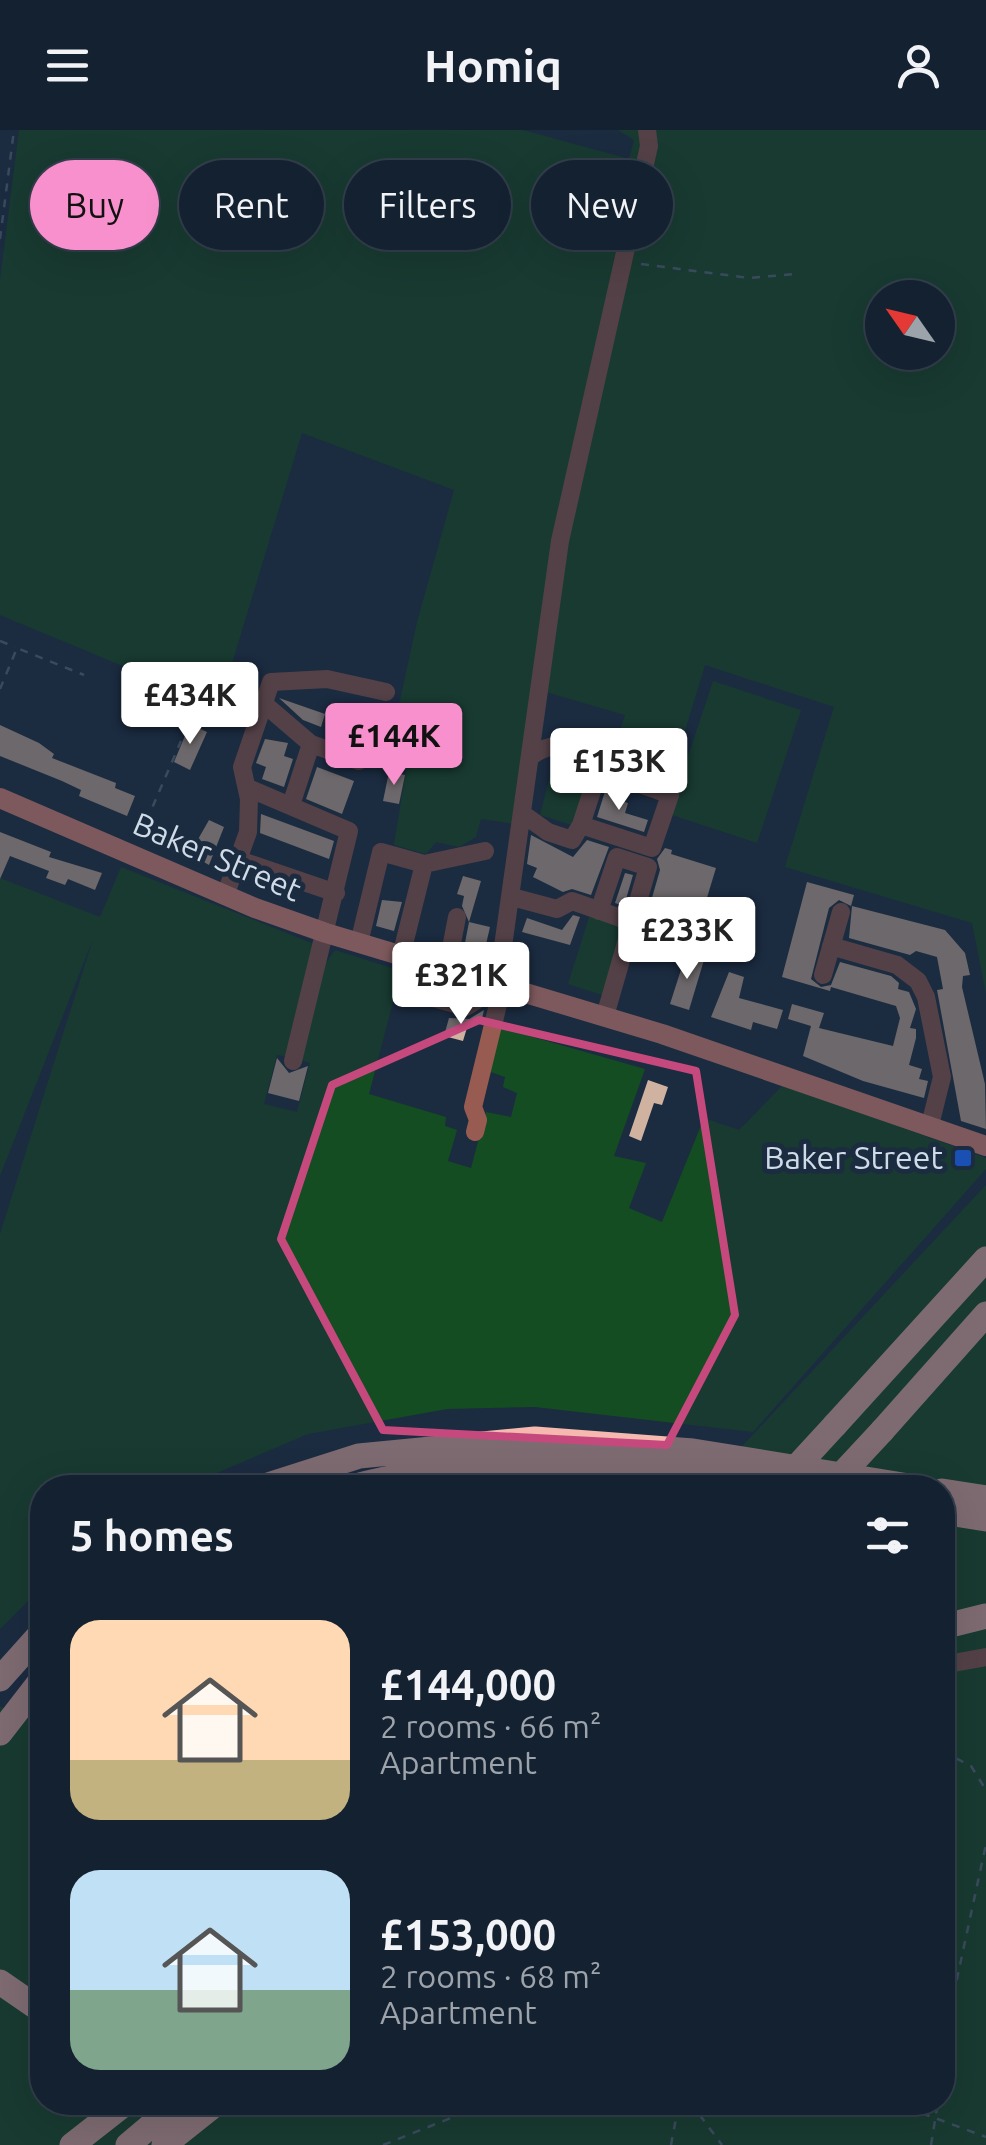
<!DOCTYPE html>
<meta charset="utf-8">
<style>
body{margin:0;font-family:Ubuntu,sans-serif;background:#212e3c;color:#f1f3f6;height:100vh;display:flex;flex-direction:column;font-size:38px;white-space:nowrap}
*{box-sizing:border-box;margin:0}
p{font-size:32px;color:#9da3ab}
.icon{flex:none;width:55px;height:55px;fill:none;stroke:currentColor;stroke-width:2;stroke-linecap:round;stroke-linejoin:round}
.map{position:relative;flex:1;overflow:hidden}
.sheet{position:absolute;left:30px;top:1345px;width:925px;height:640px;display:flex;flex-direction:column;background:#142130;border-radius:40px;box-shadow:0 10px 40px #0002,0 0 0 2px #333e4c}
.sheet>*{flex:none}
.hud{position:absolute;left:30px;top:30px;width:928px;height:90px;display:flex;gap:20px}
.needle{width:65px;rotate:304deg}
.controls{position:absolute;left:865px;top:150px;display:grid;gap:20px}
.controls a{display:grid;place-items:center;width:90px;height:90px;border-radius:50%;background:#142130;box-shadow:0 10px 40px #0002,0 0 0 2px #333e4c;font-size:50px}
.price{position:absolute;translate:-50% -85px;padding:0 22px;border-radius:10px;background:#fff;color:#222;font-size:32px;line-height:65px;filter:drop-shadow(0 2px 5px #0008)}
.price::after{content:'';position:absolute;left:50%;top:60px;width:30px;height:22px;margin-left:-15px;background:inherit;clip-path:polygon(0 0,100% 0,50% 100%)}
.price.on{background:#f790cd;color:#111}
ul{padding:0;list-style:none}
li{display:flex;align-items:center;gap:30px;height:250px;padding:0 40px}
li span{display:grid;place-items:center;flex:none;width:280px;height:200px;border-radius:30px;color:#555}
li>.icon{margin-inline-start:auto}
span .icon{width:120px;height:120px;fill:#fffc;stroke-width:1}
li b{font-size:42px}
h2{display:flex;justify-content:space-between;align-items:center;height:120px;padding:0 40px;font-size:42px}
.chip{padding:0 35px;border-radius:45px;background:#142130;box-shadow:0 10px 40px #0002,0 0 0 2px #333e4c;font-size:35px;line-height:90px}
.chip.on{background:#f790cd;color:#111}
header{display:flex;justify-content:space-between;align-items:center;height:130px;padding:0 40px;background:#142130;font-size:45px;font-weight:700}
.map>svg:first-child{display:block}
</style>
<header><svg class="icon" aria-label="menu" viewBox="0 0 24 24"><path d="M4 6h16M4 12h16M4 18h16"/></svg>Homiq<svg class="icon" aria-label="person" viewBox="0 0 24 24"><circle cx="12" cy="8" r="4"/><path d="M4 21q1-7 8-7t8 7"/></svg></header>
<div class="map">
<svg width="986" height="2015" viewBox="0 0 986 2015">
<rect width="100%" height="100%" fill="#1b2c40"/>
<!-- green -->
<path fill="#144d21" fill-rule="evenodd" d="M19 0H523L629 29 634 10 618 0H986V864L972 793 785 737 834 577 705 535 664 670 605 648 625 585 532 558 515 694 481 689 476 707 459 717 436 712 426 724 394 715 406 640 386 635 417 492 454 360 302 303 219 576 0 485V150ZM882 168H938V222H882Z
M713 551 801 580 757 713 669 684Z
M552 638 587 649 572 695 540 685Z
M121 737 314 814 286 926 277 925 264 974 297 982 310 933 300 930 326 833 335 820 401 841 369 964 446 987 445 996 457 1000 448 1031 471 1038 486 982 511 987 517 963 503 957 505 947 485 940 497 897 645 939 614 1026 646 1033 629 1078 662 1092 704 988 739 1000 783 955 986 1028V1039L753 1302 535 1277 447 1279 308 1304 184 1357 42 1358V1457L0 1499V1104L93 809 0 1046V748L100 787Z
M590 784 628 796 605 866 568 854Z
M986 1055V2015H0V1576L25 1592 42 1574V1972H942V1358L704 1357Z
M560 1347 661 1357H437Z"/>
<!-- building -->
<path fill="#d0b2a0" d="M279 568 325 584 321 597 303 590Z
M142 572 169 584 164 597 137 586Z
M190 594 207 602 190 640 174 632Z
M0 595 39 613 54 624 52 628 116 653 115 658 135 666 127 686 79 666 81 660 62 651 0 626Z
M265 609 288 613 284 626 293 629 284 657 262 649 266 637 256 633Z
M375 611 389 615 384 635 371 632Z
M317 637 354 651 342 684 306 669Z
M389 642 405 645 399 674 383 671Z
M607 655 613 657 610 667 628 673 625 683 648 690 644 702 597 687Z
M261 684 334 711 329 729 260 703Z
M209 690 224 697 209 735 183 720 189 707 197 711Z
M0 702 51 722 49 727 102 743 95 760 68 749 65 755 46 748 49 741 10 726 0 749Z
M531 705 573 727 587 710 609 717 591 765 572 759 563 762 533 747 537 738 527 734Z
M665 718 672 720 671 724 716 738 692 817 656 806 659 796 645 792 660 740 657 729Z
M625 743 633 745 624 776 615 773Z
M463 746 481 751 469 792 462 776 464 766 457 764Z
M807 752 854 765 851 776 839 770 829 778 811 849 821 857 831 855 840 832 891 846 899 853 898 859 909 862 916 879 910 898 916 899V908L909 935 922 939 919 949 928 951 924 968 863 951 803 926 811 896 788 889 792 874 824 883 819 898 893 916 900 888 896 876 831 857 830 861 782 847Z
M382 770 402 772 394 801 376 796Z
M852 776 945 800 965 823 970 845 963 846 962 857 985 954 986 999 961 991 937 860 943 859 937 827 916 821 910 825 849 808Z
M573 785 580 787 570 815 522 802 527 788 562 800Z
M469 792 490 797 484 823 464 818Z
M686 824 704 830 689 880 670 874Z
M729 842 744 847 739 868 783 880 777 899 753 892 751 900 711 887Z
M484 880 481 893 469 891 463 911 444 906 449 888 469 889Z
M277 928 289 943 308 936 299 971 268 963Z
M648 950 668 957 662 975 654 973 641 1011 629 1006Z"/>
<g fill="none" stroke-linecap="round" stroke-linejoin="round">
<!-- path -->
<path stroke="#606f80" stroke-width="2.5" stroke-dasharray="8 8" stroke-linecap="butt" d="M0 109 14 0
M641 134 749 148 795 144
M0 511 15 517
M0 559 17 518 84 545
M140 706 181 611
M942 1621 971 1636 986 1660
M942 1945 955 1858 986 1714
M690 1972 722 2015
M892 1972 986 2007
M383 2015 491 1972
M671 2015 679 1972
M931 2015 938 1972"/>
<!-- minor -->
<path stroke="#975b51" stroke-width="18" d="M262 572 311 614 291 675
M311 614 359 631
M248 658 349 701 293 931
M523 684 548 702 572 710 581 695 652 718 670 665C650 657 628 651 609 642 579 627 561 602 530 627
M581 695 600 636
M239 730 336 763
M424 734 485 721
M225 766 248 702 249 669 242 637 271 552 327 549 386 562
M512 767 557 779 572 771 632 792 648 737 617 727 599 781
M359 813 381 722 424 734 401 826
M831 816 897 835 918 851 926 867 942 947 930 995
M432 835 427 853 430 867 466 877 480 868 487 850
M447 839 457 787
M823 845 841 782
M498 852 560 411 649 16 647 0
M605 886 632 792
M475 1002 478 990 473 977 503 854
M942 1535 986 1527"/>
<!-- major -->
<path stroke="#f39181" stroke-width="20" d="M0 668 255 778 326 803 662 904 986 1016"/>
<!-- highway -->
<path stroke="#f6b9af" stroke-width="25" d="M835 1295 986 1129
M882 1301 986 1184
M259 1358 359 1326 535 1309 693 1321 921 1358
M348 1358C494 1318 643 1335 790 1358
M942 1361 986 1368
M942 1382 986 1389
M942 1497 986 1486
M0 1549 42 1502
M0 1603 42 1549
M0 1852 42 1881
M72 2015 127 1972
M128 2015 179 1972
M164 2015 218 1972"/>
<!-- highway-bridge -->
<path stroke="#f6b9af" stroke-width="25" d="M777 1358 835 1295
M829 1358 882 1301"/>
</g>
<!-- marked area -->
<path d="M0 0H986V2015H0ZM479 890 696 941 735 1185 667 1315 383 1300 281 1109 332 955Z" fill="#1b2c40" fill-opacity=".55" fill-rule="evenodd"/>
<path fill="none" stroke="#c6497e" stroke-width="8" stroke-linejoin="round" d="M479 890 696 941 735 1185 667 1315 383 1300 281 1109 332 955Z"/>
<!-- markers -->
<rect fill="#1a4fb4" stroke="#1b2c40" stroke-width="4" x="953" y="1018" width="20" height="20" rx="5"/>
<g text-anchor="middle" stroke-width="10" stroke-linejoin="round" paint-order="stroke">
<!-- street labels -->
<g font-size="32" fill="#d0dbe8" stroke="#1b2c40">
<text transform="translate(217 727) rotate(23)" y="11">Baker Street</text>
</g>
<!-- poi labels -->
<g font-size="32" fill="#d0dbe8" stroke="#1b2c40" text-anchor="end">
<text x="943" y="1039">Baker Street</text>
</g>
</g>
</svg>
<div class="controls">
<a><svg class="needle" viewBox="-14 -14 28 28"><path d="M0-13l5 13h-10z" fill="#e53935"/><path d="M0 13l5-13h-10z" fill="#9da3ab"/></svg></a>
</div>
<b class="price" style="left:190px;top:617px">£434K</b>
<b class="price on" style="left:394px;top:658px">£144K</b>
<b class="price" style="left:619px;top:683px">£153K</b>
<b class="price" style="left:687px;top:852px">£233K</b>
<b class="price" style="left:461px;top:897px">£321K</b>
<div class="hud">
<a class="chip on">Buy</a>
<a class="chip">Rent</a>
<a class="chip">Filters</a>
<a class="chip">New</a>
</div>
<section class="sheet">
<h2>5 homes<svg class="icon" aria-label="filters" viewBox="0 0 24 24"><path d="M4 7h16M4 17h16"/><circle cx="9" cy="7" r="2"/><circle cx="15" cy="17" r="2"/></svg></h2>
<ul>
<li><span style="background:linear-gradient(#ffd9b3 70%,#c2b280 0)"><svg class="icon" aria-label="home" viewBox="0 0 24 24"><path d="M3 11l9-7 9 7M6 9v11h12V9"/></svg></span><div><b>£144,000</b><p>2 rooms · 66 m²</p><p>Apartment</p></div></li>
<li><span style="background:linear-gradient(#bfe0f5 60%,#7fa58c 0)"><svg class="icon" aria-label="home" viewBox="0 0 24 24"><path d="M3 11l9-7 9 7M6 9v11h12V9"/></svg></span><div><b>£153,000</b><p>2 rooms · 68 m²</p><p>Apartment</p></div></li>
</ul>
</section>
</div>
